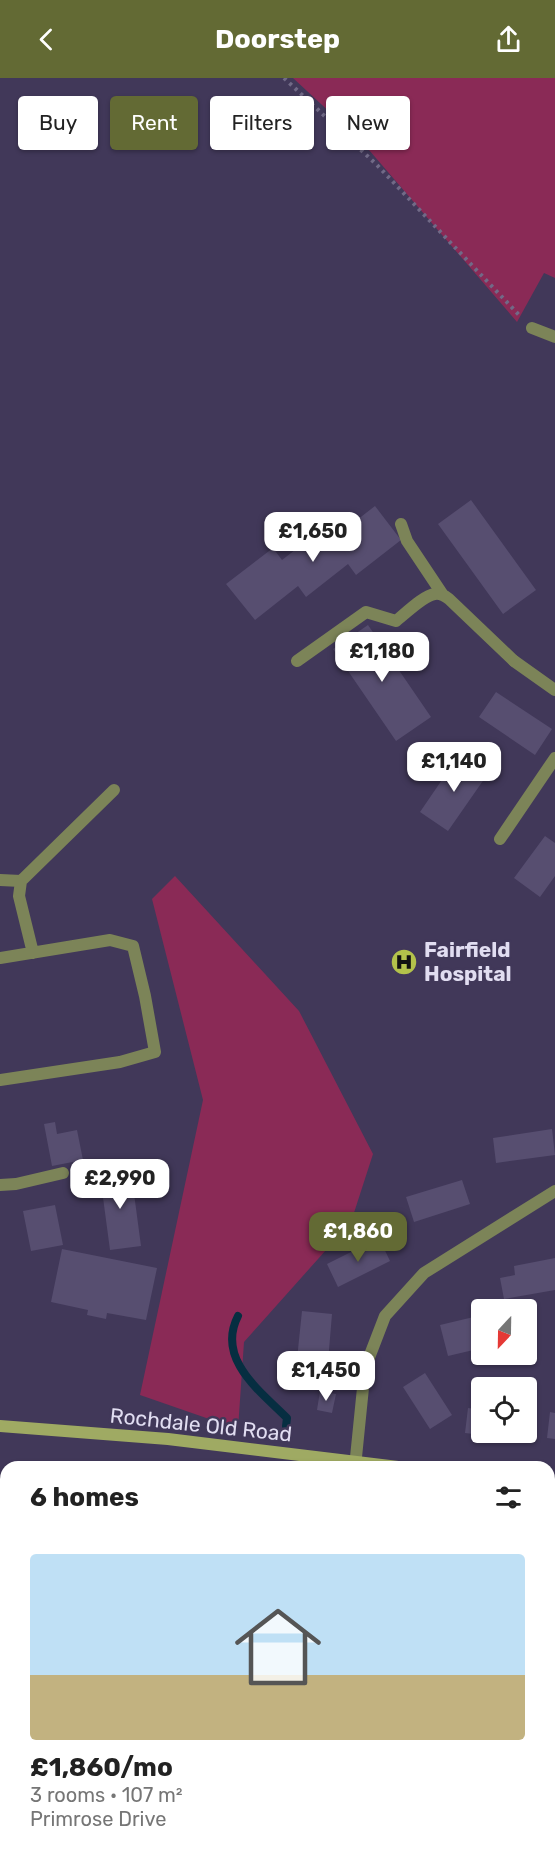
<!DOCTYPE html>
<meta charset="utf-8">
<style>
body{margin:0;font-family:Rubik,sans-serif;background:#f6f6f6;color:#222;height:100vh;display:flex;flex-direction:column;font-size:22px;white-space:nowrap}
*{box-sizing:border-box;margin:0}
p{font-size:20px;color:#767676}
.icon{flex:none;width:33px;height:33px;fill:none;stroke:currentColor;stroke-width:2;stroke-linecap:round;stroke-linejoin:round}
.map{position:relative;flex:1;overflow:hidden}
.sheet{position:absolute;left:0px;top:1383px;width:555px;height:402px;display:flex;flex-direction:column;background:#fff;border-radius:18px 18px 0 0;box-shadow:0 2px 4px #0004}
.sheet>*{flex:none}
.banner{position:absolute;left:18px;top:18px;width:519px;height:54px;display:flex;gap:12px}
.needle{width:39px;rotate:202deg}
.tools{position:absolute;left:471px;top:1221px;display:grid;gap:12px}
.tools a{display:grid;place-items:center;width:66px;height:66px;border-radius:6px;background:#fff;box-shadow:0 2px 4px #0004;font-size:30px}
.price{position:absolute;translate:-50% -51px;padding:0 14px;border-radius:12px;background:#fff;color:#222;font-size:20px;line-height:39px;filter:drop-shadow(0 2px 3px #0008)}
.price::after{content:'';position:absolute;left:50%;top:36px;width:18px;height:14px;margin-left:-9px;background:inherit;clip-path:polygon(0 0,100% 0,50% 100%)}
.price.active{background:#636a34;color:#fff}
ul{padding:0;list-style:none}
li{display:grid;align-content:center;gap:12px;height:318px;padding:0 30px}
li span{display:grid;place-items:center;height:186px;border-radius:6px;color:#555}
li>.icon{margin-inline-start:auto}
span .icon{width:108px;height:108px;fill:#fffc;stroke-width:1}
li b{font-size:26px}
h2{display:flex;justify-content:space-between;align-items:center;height:72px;padding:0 30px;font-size:26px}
.chip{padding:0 21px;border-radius:6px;background:#fff;box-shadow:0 2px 4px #0004;font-size:21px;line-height:54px}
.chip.active{background:#636a34;color:#fff}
header{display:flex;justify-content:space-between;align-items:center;height:78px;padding:0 30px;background:#636a34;color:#fff;font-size:27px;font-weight:700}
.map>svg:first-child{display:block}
</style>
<header><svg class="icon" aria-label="back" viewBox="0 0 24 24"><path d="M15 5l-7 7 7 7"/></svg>Doorstep<svg class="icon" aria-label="share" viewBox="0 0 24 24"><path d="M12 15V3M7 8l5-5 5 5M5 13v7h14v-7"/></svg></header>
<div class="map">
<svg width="555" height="1785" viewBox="0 0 555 1785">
<rect width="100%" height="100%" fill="#413859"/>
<!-- green -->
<path fill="#8a2a56" d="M293 0H555V200L544 195 517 244 363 65Z
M175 798 299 933 373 1076 351 1144 244 1264 238 1351 140 1317 203 1022 152 821Z"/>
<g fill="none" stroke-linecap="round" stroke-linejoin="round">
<!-- stream -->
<path stroke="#062e41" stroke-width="8" d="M238 1238C216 1281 260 1313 287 1340L286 1348"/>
</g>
<!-- building -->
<path fill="#574e70" d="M471 422 536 512 503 536 438 446Z
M375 428 401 462 356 497 348 486 306 519 298 508 255 542 226 506 273 470 282 482 326 448 335 459Z
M368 547 431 639 396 663 333 571Z
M496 614 552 651 535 677 479 639Z
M459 677 487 697 448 753 420 734Z
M545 758 555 765V798L540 819 514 800Z
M55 1044 57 1056 77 1052 83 1082 52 1088 44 1046Z
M552 1051 555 1077 496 1085 493 1060Z
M131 1093 141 1168 110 1172 100 1097Z
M462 1102 470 1126 414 1144 406 1119Z
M55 1127 63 1167 31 1173 23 1133Z
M379 1160 390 1183 338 1209 327 1186Z
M62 1171 157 1190 146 1242 107 1235 106 1241 87 1237 88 1232 51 1224Z
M555 1180V1212L504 1221 500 1200 515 1197 514 1188Z
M302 1233 332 1236 328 1284 297 1281Z
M482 1237V1270L448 1278 440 1247Z
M425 1295 452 1337 430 1351 403 1309Z
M320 1313 336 1316 332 1335 317 1332Z
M468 1330 482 1332V1354H526V1337L537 1338 534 1360 522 1359V1362L465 1355Z
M550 1334 555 1335V1361L547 1360Z
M549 1454H555L554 1503 549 1502Z
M549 1649 555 1650V1693L549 1692Z
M7 1779H51L52 1780 48 1785H2Z
M329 1779H351L354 1785H315Z
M449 1779H473L463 1785H452Z"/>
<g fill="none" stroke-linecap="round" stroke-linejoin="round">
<!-- path -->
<path stroke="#716a87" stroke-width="4" stroke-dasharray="3 4.5" stroke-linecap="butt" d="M284 0 377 87 520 238
M228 1779 233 1785
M173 1785 175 1779"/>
<!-- service -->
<path stroke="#7c8458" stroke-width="12" d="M401 446 407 463 443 517
M297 583 366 534 396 543C405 536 424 517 435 516 441 515 445 518 449 521L514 583
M0 802 21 803 114 712
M21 803 19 818 33 875
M0 880 110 862 133 868 145 918 155 974 120 984 0 1002
M0 1107 16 1106 63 1095"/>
<!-- minor -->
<path stroke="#7c8458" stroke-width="12" d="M532 250 555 259
M514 583 555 612
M500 761 555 680
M355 1389 365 1290 385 1238 424 1195 555 1113
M0 1407 6 1430
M549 1529H555
M387 1779 388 1785"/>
<!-- secondary -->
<path stroke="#9faa63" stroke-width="12" d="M0 1348 168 1361 398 1389
M549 1410 555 1411"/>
</g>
<!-- icons -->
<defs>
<symbol id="hospital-disc" viewBox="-11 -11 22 22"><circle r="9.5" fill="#b3c24b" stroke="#413859"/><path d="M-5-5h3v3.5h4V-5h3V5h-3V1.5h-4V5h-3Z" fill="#111"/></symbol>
</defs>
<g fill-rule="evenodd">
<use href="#hospital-disc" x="389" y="869" width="30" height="30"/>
</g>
<g text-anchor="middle" stroke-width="5" stroke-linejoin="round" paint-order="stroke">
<!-- poi labels -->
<g font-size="21" font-weight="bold" fill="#e1ddf1" stroke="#413859" text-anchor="start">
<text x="424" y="879">Fairfield<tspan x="424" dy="24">Hospital</tspan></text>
</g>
<!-- street labels -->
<g font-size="21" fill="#e1ddf1" stroke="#413859">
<text transform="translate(201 1347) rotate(6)" y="7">Rochdale Old Road</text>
</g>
</g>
</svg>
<div class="tools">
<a><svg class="needle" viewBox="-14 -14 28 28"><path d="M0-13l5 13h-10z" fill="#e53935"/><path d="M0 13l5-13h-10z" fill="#767676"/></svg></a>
<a><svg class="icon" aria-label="locate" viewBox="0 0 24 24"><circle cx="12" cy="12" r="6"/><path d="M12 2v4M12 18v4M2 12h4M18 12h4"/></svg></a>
</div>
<b class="price" style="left:313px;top:485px">£1,650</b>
<b class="price" style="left:382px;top:605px">£1,180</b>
<b class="price" style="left:454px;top:715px">£1,140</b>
<b class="price" style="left:120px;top:1132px">£2,990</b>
<b class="price active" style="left:358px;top:1185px">£1,860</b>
<b class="price" style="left:326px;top:1324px">£1,450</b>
<div class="banner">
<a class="chip">Buy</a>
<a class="chip active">Rent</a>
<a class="chip">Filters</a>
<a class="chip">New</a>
</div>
<section class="sheet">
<h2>6 homes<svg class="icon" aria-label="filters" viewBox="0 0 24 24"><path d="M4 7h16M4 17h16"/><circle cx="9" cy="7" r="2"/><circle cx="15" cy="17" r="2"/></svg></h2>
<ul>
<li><span style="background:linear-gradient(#bfe0f5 65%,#c2b280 0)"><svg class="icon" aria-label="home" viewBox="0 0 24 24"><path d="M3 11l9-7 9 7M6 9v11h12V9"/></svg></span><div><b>£1,860/mo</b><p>3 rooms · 107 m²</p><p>Primrose Drive</p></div></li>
</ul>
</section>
</div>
